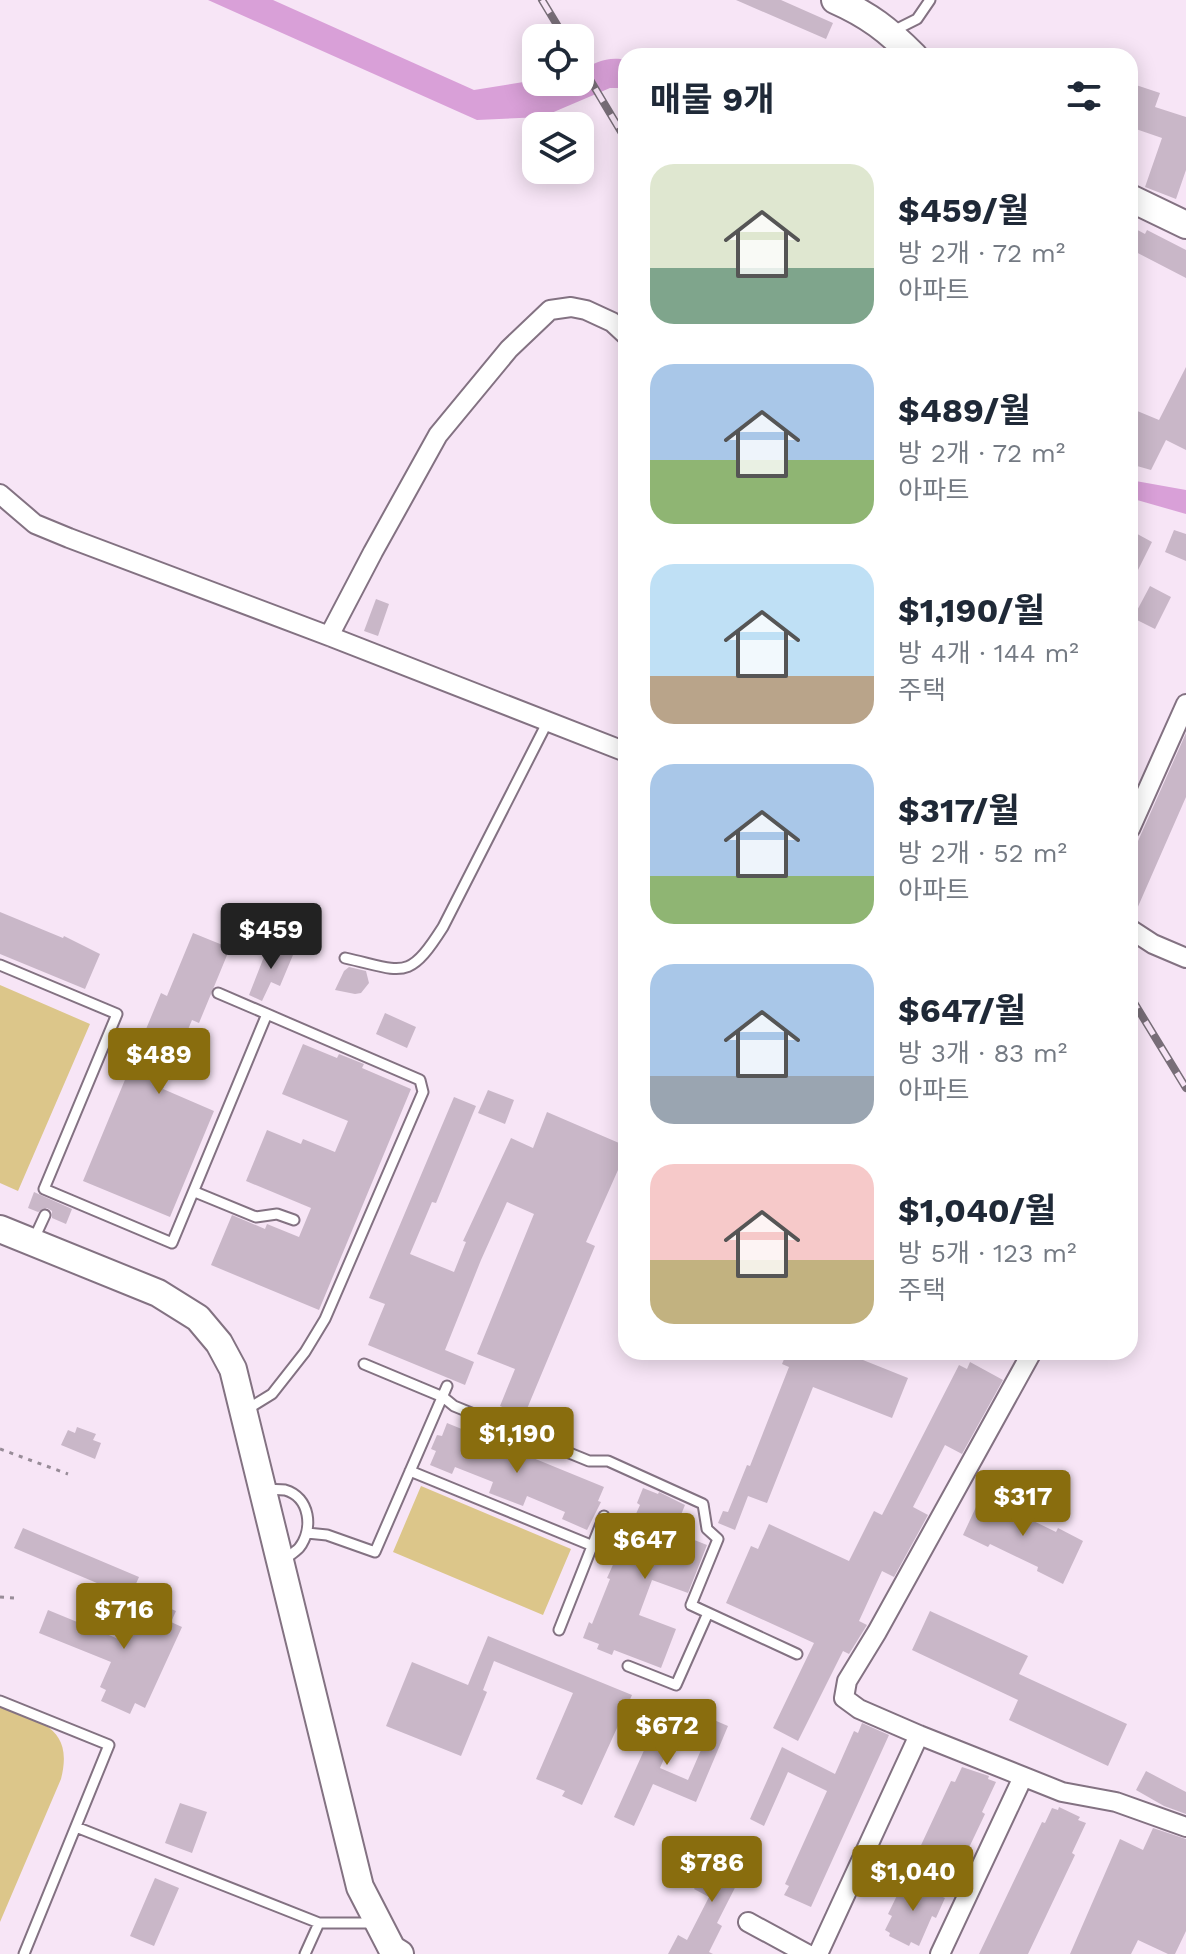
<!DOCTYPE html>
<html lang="ko">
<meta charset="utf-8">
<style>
body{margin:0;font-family:"Work Sans","Noto Sans KR",sans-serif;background:#f2f2f3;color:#1f2937;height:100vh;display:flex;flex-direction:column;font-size:30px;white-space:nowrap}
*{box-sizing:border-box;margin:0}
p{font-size:26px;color:#747a83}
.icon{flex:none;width:44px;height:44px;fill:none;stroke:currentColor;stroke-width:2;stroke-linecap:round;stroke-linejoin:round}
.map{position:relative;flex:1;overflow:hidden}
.side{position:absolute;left:618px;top:48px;width:520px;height:1312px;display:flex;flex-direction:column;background:#fff;border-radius:24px;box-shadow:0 4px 20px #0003}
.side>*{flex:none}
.controls{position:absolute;left:522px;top:24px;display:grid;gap:16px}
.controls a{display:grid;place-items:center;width:72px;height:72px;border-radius:16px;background:#fff;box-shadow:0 4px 20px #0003;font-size:40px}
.price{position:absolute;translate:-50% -68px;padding:0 18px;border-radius:8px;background:#896d0e;color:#fff;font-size:26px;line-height:52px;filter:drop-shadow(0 2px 4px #0008)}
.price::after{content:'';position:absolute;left:50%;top:48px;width:24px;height:18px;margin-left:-12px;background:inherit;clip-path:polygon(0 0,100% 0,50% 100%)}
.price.on{background:#222;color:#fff}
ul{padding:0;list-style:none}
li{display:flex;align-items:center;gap:24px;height:200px;padding:0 32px}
li span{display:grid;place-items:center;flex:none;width:224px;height:160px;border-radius:24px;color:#555}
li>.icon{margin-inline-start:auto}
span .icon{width:96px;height:96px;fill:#fffc;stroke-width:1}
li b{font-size:34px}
h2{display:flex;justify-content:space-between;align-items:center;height:96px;padding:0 32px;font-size:34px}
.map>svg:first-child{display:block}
</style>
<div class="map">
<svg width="1186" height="1954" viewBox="0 0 1186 1954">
<rect width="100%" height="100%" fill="#f7e5f6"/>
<!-- green -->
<path fill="#dcc68a" d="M0 985 90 1024 18 1191 0 1183Z
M421 1486 571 1549 543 1615 393 1552Z
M0 1707C41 1721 74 1728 61 1779L0 1922Z"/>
<!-- water -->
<path fill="#d9a0d8" d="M208 0H273L474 90 536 80 580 82V71C596 62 608 56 626 60V88H610L542 117 477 120Z
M1130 480 1186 490V514L1130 498Z"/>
<!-- building -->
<path fill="#c9b7c8" d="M736 0H781L833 23 826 39Z
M1130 83 1160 93 1155 107 1186 117V170L1176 199 1145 187 1162 138 1130 127Z
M1130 226 1145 234 1147 230 1186 250V278L1130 249Z
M1186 367V450L1166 440 1151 470 1130 464V408L1159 420Z
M1130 530 1152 542 1130 586Z
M1174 530 1186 534V561L1165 552Z
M1150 586 1171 597 1155 629 1133 618Z
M376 599 389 604 378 636 364 631Z
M1186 733V797L1133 918 1130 917V859Z
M0 912 63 938 64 936 100 954 85 989 0 954Z
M193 933 230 948 199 1023 192 1020 163 1089 214 1111 170 1217 83 1181 161 993 167 996Z
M269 944 293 955 280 986 271 982 262 1001 249 995Z
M349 967 366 971 369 983 361 993 355 994 335 990 344 971Z
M385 1013 416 1027 407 1048 376 1034Z
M303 1044 337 1058 339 1054 364 1064 362 1068 411 1089 319 1310 211 1265 232 1215 265 1229 267 1224 299 1237 311 1208 246 1181 267 1130 301 1144 303 1139 335 1152 348 1121 282 1094Z
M488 1090 514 1100 505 1124 478 1113Z
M454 1097 476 1106 436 1203 432 1202 410 1254 454 1272 466 1242 463 1241 511 1138 533 1148 547 1112 626 1146V1174L618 1170 586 1242 595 1246 524 1416 500 1406 515 1369 477 1354 534 1214 507 1202 481 1260 445 1350 474 1362 465 1385 368 1345 385 1304 369 1298Z
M34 1192 72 1209 66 1224 52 1218V1211L47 1208 38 1212 28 1208Z
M787 1352H843L908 1378 892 1418 813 1387 767 1503 748 1496 735 1530 718 1523 723 1511 728 1512 747 1465 750 1466 789 1367 782 1364Z
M970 1362 1003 1380 962 1454 945 1445 913 1507 928 1515 894 1577 882 1571 859 1621 867 1625 849 1654 843 1651 798 1741 773 1728 814 1643 726 1603 751 1546 758 1549 769 1524 849 1561 874 1511 882 1515 959 1365 967 1369Z
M447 1423 604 1487 598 1501 601 1502 587 1530 562 1519 565 1512 527 1496 523 1506 489 1493 493 1482 455 1467 452 1474 430 1465 436 1451 431 1449 437 1435 442 1436Z
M77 1427 96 1434 93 1440 101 1443 95 1459 61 1445 68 1430 75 1433Z
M643 1488 658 1494 659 1492 685 1505 674 1532 707 1545 688 1593 652 1580 639 1615 676 1629 661 1668 614 1650 612 1655 597 1649 599 1644 583 1638 589 1622 592 1624 610 1579 607 1578 640 1505 637 1503Z
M983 1492 1009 1504 1007 1508 1056 1532 1058 1528 1083 1541 1063 1584 1037 1571 1038 1567 990 1544 988 1547 963 1535Z
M23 1528 139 1577 130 1597 14 1548Z
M141 1596 176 1611 171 1622 182 1627 145 1708 135 1703 130 1714 101 1701 106 1690 100 1687 111 1662 39 1633 48 1610 121 1640Z
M930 1611 1028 1656 1019 1674 1127 1724 1108 1766 1009 1720 1018 1700 912 1650Z
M488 1636 632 1695 582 1805 562 1796 565 1791 536 1779 573 1693 494 1661 483 1690 487 1692 461 1756 386 1726 412 1662 468 1685Z
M664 1706 683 1715 660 1768 688 1780 714 1720 728 1726 696 1802 653 1784 634 1826 614 1817Z
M862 1723 889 1735 811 1907 784 1895 789 1886 785 1884 827 1791 788 1772 764 1826 750 1819 782 1747 835 1774 854 1731 858 1733Z
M962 1767 989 1776 988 1779 996 1782 982 1812 985 1814 956 1875 915 1858 951 1781 955 1782Z
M1146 1771 1186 1792V1814L1164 1806 1136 1790Z
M180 1803 207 1812 192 1853 165 1843Z
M1059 1807 1080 1817 1078 1820 1086 1823 1072 1853 1075 1855 1028 1954H979L1042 1822 1045 1823 1052 1808 1058 1810Z
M1153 1828 1186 1839V1931L1175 1954H1168L1138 1940 1131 1954H1070L1120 1839 1143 1850Z
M725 1847 743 1856 737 1866 744 1870 717 1923 722 1926 709 1952 713 1954H668L678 1935 687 1940 709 1897 694 1889 709 1862 716 1865Z
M155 1878 179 1888 154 1946 130 1936Z
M905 1879 945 1898 936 1918 932 1916 919 1946 911 1942 909 1946 889 1936 890 1933 885 1930 892 1916 888 1914Z"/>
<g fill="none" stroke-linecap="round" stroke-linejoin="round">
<defs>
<path id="lane" d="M893 31 917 19 930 0
M345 958C404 971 408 982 443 927L547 723
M0 965 117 1014 44 1189 172 1243 267 1014 420 1080 423 1092 325 1319 305 1352 272 1394 246 1410
M218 993 267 1014
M195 1192 256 1217 277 1214 294 1220
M33 1241 45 1215
M364 1364 443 1397 454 1406 589 1461H608L703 1504 707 1529 718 1539 691 1605 797 1654
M410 1471 593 1546
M266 1489C272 1490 279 1489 285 1490 310 1497 314 1529 299 1548 295 1552 289 1556 284 1560
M307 1533 327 1535 375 1552 447 1386
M559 1630 604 1516
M628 1666 676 1685 708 1613
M0 1701 109 1745 24 1954
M76 1827 319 1923H374
M305 1954 319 1923"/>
<path id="street" d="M0 494 35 524 69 538 329 636 626 752
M329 636 373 552 438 435 509 349 550 310 571 307 586 310 612 322 626 335
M1130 829 1186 704
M1130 929 1153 944 1186 958
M1032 1352 877 1632 847 1681 844 1698 859 1709 919 1735 1062 1792 1116 1802 1186 1827
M748 1922 807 1954
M818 1954 919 1735
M940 1954 1023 1777"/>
<path id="secondary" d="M835 0C869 15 888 30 914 56
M1130 198 1186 225
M0 1229 158 1293 198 1318 219 1343 233 1369 360 1887 392 1949 400 1954"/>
</defs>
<!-- lane casing -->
<use href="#lane" stroke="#837282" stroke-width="13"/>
<!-- street casing -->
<use href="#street" stroke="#837282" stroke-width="22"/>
<!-- secondary casing -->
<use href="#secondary" stroke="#837282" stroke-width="30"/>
<!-- path -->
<path stroke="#988c98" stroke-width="3" stroke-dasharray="4 6" stroke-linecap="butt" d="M0 1449 68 1474
M0 1597 15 1598"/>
<!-- lane -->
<use href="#lane" stroke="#fff" stroke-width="9"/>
<!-- street -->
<use href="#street" stroke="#fff" stroke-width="18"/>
<!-- secondary -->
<use href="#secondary" stroke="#fff" stroke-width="26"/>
<defs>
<path id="rail" d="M542 0 565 38
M580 63 626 140
M1130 996 1186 1088"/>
</defs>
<!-- rail casing -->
<use href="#rail" stroke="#786e78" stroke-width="8"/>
<!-- rail -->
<use href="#rail" stroke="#f7e5f6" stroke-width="5" stroke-dasharray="15" stroke-linecap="butt"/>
</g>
</svg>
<div class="controls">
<a><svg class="icon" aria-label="locate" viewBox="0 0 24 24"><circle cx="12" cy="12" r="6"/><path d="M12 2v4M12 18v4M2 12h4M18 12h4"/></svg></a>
<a><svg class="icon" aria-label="layers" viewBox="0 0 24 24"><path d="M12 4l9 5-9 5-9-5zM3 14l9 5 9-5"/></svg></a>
</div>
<b class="price on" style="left:271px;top:971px">$459</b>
<b class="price" style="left:159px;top:1096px">$489</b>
<b class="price" style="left:517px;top:1475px">$1,190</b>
<b class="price" style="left:1023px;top:1538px">$317</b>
<b class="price" style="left:645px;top:1581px">$647</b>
<b class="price" style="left:124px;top:1651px">$716</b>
<b class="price" style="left:667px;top:1767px">$672</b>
<b class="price" style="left:712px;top:1904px">$786</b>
<b class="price" style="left:913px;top:1913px">$1,040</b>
<section class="side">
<h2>매물 9개<svg class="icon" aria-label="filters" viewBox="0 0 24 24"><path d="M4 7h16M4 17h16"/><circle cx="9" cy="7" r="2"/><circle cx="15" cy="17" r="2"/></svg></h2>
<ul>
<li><span style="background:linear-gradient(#dfe7d0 65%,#7fa58c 0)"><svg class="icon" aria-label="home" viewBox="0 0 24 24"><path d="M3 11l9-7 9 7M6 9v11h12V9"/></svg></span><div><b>$459/월</b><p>방 2개 · 72 m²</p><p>아파트</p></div></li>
<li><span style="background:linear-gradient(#a9c7e8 60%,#8fb573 0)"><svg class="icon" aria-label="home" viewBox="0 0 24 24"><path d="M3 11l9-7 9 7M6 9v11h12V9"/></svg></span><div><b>$489/월</b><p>방 2개 · 72 m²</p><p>아파트</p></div></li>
<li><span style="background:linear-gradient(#bfe0f5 70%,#b9a48a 0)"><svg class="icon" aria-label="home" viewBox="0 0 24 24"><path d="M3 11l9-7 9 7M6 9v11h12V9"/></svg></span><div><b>$1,190/월</b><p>방 4개 · 144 m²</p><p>주택</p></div></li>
<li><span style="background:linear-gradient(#a9c7e8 70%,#8fb573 0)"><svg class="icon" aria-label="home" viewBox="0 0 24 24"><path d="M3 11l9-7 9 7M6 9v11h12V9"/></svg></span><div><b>$317/월</b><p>방 2개 · 52 m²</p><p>아파트</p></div></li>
<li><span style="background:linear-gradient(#a9c7e8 70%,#9aa5b1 0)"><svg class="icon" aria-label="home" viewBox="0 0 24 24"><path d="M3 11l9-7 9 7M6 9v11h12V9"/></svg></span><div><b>$647/월</b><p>방 3개 · 83 m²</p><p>아파트</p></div></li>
<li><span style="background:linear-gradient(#f6c9c9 60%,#c2b280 0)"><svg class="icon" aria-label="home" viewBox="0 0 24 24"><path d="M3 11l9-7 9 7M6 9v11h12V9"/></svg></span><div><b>$1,040/월</b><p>방 5개 · 123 m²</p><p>주택</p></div></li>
</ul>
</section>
</div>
